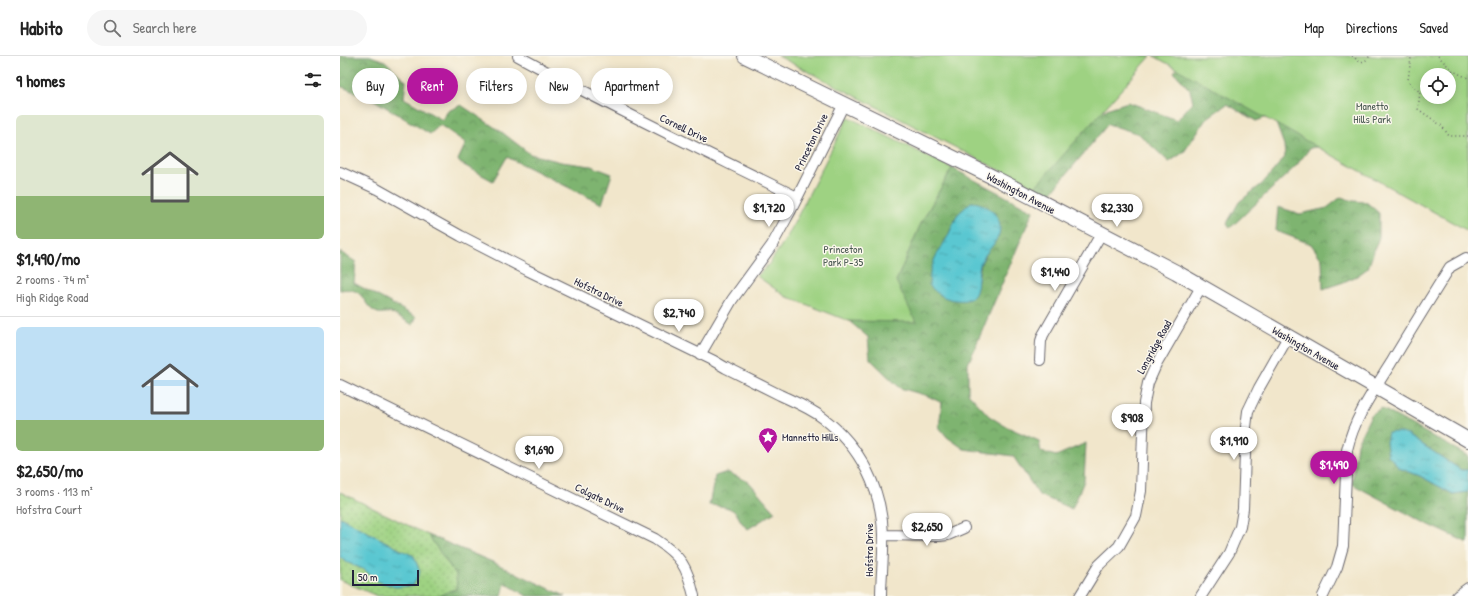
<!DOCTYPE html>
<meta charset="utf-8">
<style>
body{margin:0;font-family:"Patrick Hand",sans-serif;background:#f6f6f6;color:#222;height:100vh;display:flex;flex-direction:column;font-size:15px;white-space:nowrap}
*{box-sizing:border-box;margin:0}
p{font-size:13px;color:#767676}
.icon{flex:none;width:22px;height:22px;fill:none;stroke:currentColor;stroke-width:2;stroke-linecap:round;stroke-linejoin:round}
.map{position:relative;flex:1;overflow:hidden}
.drawer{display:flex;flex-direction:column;background:#fff;width:340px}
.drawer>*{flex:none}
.banner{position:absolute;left:12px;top:12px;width:380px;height:36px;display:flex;gap:8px}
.controls{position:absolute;left:1080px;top:12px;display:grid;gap:8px}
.controls a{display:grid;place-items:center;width:36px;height:36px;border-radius:50%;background:#fff;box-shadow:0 2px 10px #0003;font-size:20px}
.scale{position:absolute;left:12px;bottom:10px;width:67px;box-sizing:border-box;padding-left:4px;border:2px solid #22223b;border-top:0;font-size:11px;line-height:14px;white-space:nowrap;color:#22223b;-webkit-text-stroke:3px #fbf7ec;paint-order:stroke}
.price{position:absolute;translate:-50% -34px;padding:0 9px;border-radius:14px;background:#fff;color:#222;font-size:13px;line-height:26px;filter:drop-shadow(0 1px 2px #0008)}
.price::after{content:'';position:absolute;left:50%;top:24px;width:12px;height:9px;margin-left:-6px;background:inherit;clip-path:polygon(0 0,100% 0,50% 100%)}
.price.active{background:#b5179e;color:#fff}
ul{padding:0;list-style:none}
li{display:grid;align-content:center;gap:8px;height:212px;padding:0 16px}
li+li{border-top:1px solid #e0e0e0}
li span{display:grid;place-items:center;height:124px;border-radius:6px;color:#555}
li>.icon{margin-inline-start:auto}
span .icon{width:72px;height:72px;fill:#fffc;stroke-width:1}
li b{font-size:17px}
h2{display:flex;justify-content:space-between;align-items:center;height:48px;padding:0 16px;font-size:17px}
.chip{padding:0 14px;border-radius:18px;background:#fff;box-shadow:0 2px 10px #0003;font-size:14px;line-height:36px}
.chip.active{background:#b5179e;color:#fff}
header{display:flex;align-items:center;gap:24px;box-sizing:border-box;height:56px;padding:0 20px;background:#fff;border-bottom:1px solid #e0e0e0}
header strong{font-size:19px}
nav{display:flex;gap:22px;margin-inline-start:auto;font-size:14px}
.search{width:280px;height:36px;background:#f6f6f6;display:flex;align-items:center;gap:10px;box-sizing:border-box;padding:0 14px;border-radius:22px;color:#767676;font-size:15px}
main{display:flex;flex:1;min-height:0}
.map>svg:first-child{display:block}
</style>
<header>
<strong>Habito</strong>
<div class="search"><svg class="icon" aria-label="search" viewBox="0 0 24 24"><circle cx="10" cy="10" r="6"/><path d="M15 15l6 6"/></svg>Search here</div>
<nav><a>Map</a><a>Directions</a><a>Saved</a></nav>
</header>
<main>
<section class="drawer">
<h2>9 homes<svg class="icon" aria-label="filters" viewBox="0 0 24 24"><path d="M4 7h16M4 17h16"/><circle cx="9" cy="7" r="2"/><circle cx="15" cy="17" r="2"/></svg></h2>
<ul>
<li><span style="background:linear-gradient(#dfe7d0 65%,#8fb573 0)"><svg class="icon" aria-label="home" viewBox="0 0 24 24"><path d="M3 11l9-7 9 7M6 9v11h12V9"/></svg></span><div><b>$1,490/mo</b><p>2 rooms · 74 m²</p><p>High Ridge Road</p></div></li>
<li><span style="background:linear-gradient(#bfe0f5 75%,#8fb573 0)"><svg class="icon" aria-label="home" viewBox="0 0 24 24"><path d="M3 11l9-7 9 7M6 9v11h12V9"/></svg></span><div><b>$2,650/mo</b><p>3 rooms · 113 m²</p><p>Hofstra Court</p></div></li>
</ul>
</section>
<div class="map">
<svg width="1128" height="540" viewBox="0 0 1128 540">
<defs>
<pattern id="grass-dots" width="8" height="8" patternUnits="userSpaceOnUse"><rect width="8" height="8" fill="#9ed282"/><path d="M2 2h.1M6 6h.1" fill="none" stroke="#88b471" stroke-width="1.8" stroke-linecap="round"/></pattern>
<pattern id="forest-crowns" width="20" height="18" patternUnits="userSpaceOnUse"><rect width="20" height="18" fill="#7eb470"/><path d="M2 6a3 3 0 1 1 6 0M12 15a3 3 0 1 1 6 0" fill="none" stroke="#67925d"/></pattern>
<pattern id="water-ripples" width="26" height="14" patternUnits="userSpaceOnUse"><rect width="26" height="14" fill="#5ac7d1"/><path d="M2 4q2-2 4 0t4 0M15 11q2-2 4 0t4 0" fill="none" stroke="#4aa1ab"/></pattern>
</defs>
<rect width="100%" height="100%" fill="#fbf7ec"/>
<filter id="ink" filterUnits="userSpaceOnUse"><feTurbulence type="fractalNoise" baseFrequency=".025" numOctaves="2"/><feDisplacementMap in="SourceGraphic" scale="8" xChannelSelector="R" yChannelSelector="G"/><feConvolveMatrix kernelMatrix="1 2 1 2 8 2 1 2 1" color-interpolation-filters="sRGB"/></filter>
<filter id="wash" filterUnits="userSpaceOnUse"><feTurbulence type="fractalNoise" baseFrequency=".012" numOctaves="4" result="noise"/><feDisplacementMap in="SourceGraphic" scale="16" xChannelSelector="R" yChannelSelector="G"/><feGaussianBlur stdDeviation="0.9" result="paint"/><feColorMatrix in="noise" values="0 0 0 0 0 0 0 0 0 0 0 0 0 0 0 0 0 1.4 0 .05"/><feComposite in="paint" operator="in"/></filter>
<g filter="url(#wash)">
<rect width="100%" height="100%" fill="#f1e6cb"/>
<!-- grass -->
<path fill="url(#grass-dots)" stroke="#607a5e" d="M0 436 88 479 157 508 162 540H37L0 524V501L6 506 25 514 37 525 74 500 61 494 0 461Z"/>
<!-- forest -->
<path fill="url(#forest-crowns)" stroke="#506b56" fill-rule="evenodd" d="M0 0H30L45 5 66 25 64 42 102 64 108 55 121 49 163 77 190 98 221 106 251 110 272 118 262 148 167 101 153 125 120 107 118 104 126 87 100 69 90 78 34 44 0 30Z
M1128 0V165L997 88 970 92 956 110 890 172 887 167 899 146 922 128 945 101 944 89 933 59 916 65 887 48 866 63 844 96 829 106 799 78 768 68 711 137 703 138 696 136 694 132 695 125 737 70 769 52 788 46 837 64 853 46 850 34 834 16 845 4ZM1087 19H1109V41H1087Z
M612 112 693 155 628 308V337L649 360 665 370 699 385 701 396 716 400 746 387 744 425 732 453 699 439 673 400 624 393 607 381 599 371 602 347 588 340 560 332 530 303 528 281 509 265 565 261 556 225 581 167ZM617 159 657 182 650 191 641 207 636 235 608 180Z
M1001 141 1013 145 1026 146 1039 157V181L1028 212 1017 220 1001 227 983 233 982 204 971 188 936 175 938 151 960 158 987 152Z
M0 196 16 206 14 227 76 261 73 269C66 265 58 260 51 257 47 256 42 258 38 257 21 251 27 230 0 234Z
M1041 352 1128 400V414H1121L1068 379 1059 412 1080 420 1113 438 1128 436V487L1083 466 1012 428 1017 387 1031 359Z
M387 416 409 426 435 456 408 473C403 469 401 466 398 460 393 450 379 450 369 449L375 420Z
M88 479 157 508 225 540H187L165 527 162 540H98L117 532 116 519Z"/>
<!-- park -->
<path fill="#9ed282" stroke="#607a5e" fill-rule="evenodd" d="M438 0H811L694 132Z
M814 0H1128V175ZM1087 19H1109V41H1087Z
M508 61 612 112 581 167 556 225 576 266 509 265 445 240 417 220 429 208 447 181Z"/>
<!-- water -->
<path fill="url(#water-ripples)" stroke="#3e7486" d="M631 146C648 146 666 163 658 181 654 190 645 197 641 206 634 225 645 248 615 244 604 243 596 237 589 229L590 216 595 202 608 180 617 159Z
M1057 376 1068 379 1121 414H1128V436L1113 438 1080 420 1059 412 1048 399 1046 386 1048 377Z
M0 461 61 494 74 500 80 516 73 530 55 531 37 525 25 514 6 506 0 501Z"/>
</g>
<g filter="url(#ink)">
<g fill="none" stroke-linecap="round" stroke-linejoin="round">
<defs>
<path id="street" d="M178 0C270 51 364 95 457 141
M0 116 37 133 121 180 187 214 374 305 386 312C404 321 422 330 440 339 455 346 470 352 483 362 520 390 542 433 543 479 544 499 541 520 541 540
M360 299 392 244 432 189 450 156 504 48
M700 304 701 285 703 279 761 178
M0 329 315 483C341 500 347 510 354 540
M543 479 599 480 608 479 624 472
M740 540 759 509 779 490 796 460 801 435 804 347 808 327 816 309 861 231
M861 540 889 497 900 471 903 453 906 371 908 355 919 332 948 281
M983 540 997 511 1003 490 1007 394C1014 362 1034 334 1051 307 1070 275 1090 243 1110 211L1126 202
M1117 540 1128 532"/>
<path id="secondary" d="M405 0 657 123 836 216 1128 384"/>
</defs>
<!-- street casing -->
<use href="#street" stroke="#6a676d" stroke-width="12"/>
<!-- secondary casing -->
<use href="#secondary" stroke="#6a676d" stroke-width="16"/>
<!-- path -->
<path stroke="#6a676d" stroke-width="1.5" stroke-dasharray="1 3" stroke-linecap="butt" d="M1012 0 1020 6 1025 5 1030 0
M1068 0 1071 2 1068 24 1071 29 1080 36 1078 53 1102 70 1109 80H1128
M1098 0 1113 15 1128 22"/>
<!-- street -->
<use href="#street" stroke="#fff" stroke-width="10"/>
<!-- secondary -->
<use href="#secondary" stroke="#fff" stroke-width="14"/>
</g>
</g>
<!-- icons -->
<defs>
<symbol id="sight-pin" viewBox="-11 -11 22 30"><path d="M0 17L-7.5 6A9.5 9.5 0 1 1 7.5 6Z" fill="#b5179e" stroke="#fbf7ec"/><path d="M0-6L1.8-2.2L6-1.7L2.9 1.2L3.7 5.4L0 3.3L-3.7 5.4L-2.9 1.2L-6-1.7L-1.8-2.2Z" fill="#fff"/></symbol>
</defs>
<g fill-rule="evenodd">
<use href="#sight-pin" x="417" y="370" width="22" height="30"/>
</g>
<g text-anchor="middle" stroke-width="3" stroke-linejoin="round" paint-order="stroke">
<!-- park labels -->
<g font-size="11" fill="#475750" stroke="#fbf7ec">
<text x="1032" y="54">Manetto<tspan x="1032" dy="13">Hills Park</tspan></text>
<text x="503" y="197">Princeton<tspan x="503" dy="13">Park P-35</tspan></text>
</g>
<!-- street labels -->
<g font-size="11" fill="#22223b" stroke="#fbf7ec">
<text transform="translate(344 72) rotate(26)" y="4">Cornell Drive</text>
<text transform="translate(471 86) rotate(-64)" y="4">Princeton Drive</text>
<text transform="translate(681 137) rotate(28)" y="4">Washington Avenue</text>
<text transform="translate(259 236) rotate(26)" y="4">Hofstra Drive</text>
<text transform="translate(814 291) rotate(-61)" y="4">Longridge Road</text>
<text transform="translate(966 292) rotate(30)" y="4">Washington Avenue</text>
<text transform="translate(260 442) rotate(26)" y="4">Colgate Drive</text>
<text transform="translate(529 494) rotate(-90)" y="4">Hofstra Drive</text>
</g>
<!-- poi labels -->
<g font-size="11" fill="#22223b" stroke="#fbf7ec" text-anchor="start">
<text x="442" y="385">Mannetto Hills</text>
</g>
</g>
</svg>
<div class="controls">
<a><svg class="icon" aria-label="locate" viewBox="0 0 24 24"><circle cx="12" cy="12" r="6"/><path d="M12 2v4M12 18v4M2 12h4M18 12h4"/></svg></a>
</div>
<div class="scale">50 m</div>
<b class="price" style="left:429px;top:172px">$1,720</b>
<b class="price" style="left:777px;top:172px">$2,330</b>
<b class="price" style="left:715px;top:236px">$1,440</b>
<b class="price" style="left:339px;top:277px">$2,740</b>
<b class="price" style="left:792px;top:382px">$908</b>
<b class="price" style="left:894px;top:405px">$1,910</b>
<b class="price" style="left:199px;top:414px">$1,690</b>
<b class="price active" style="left:994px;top:429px">$1,490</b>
<b class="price" style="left:587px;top:491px">$2,650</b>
<div class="banner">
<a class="chip">Buy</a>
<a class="chip active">Rent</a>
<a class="chip">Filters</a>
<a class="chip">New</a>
<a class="chip">Apartment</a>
</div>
</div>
</main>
